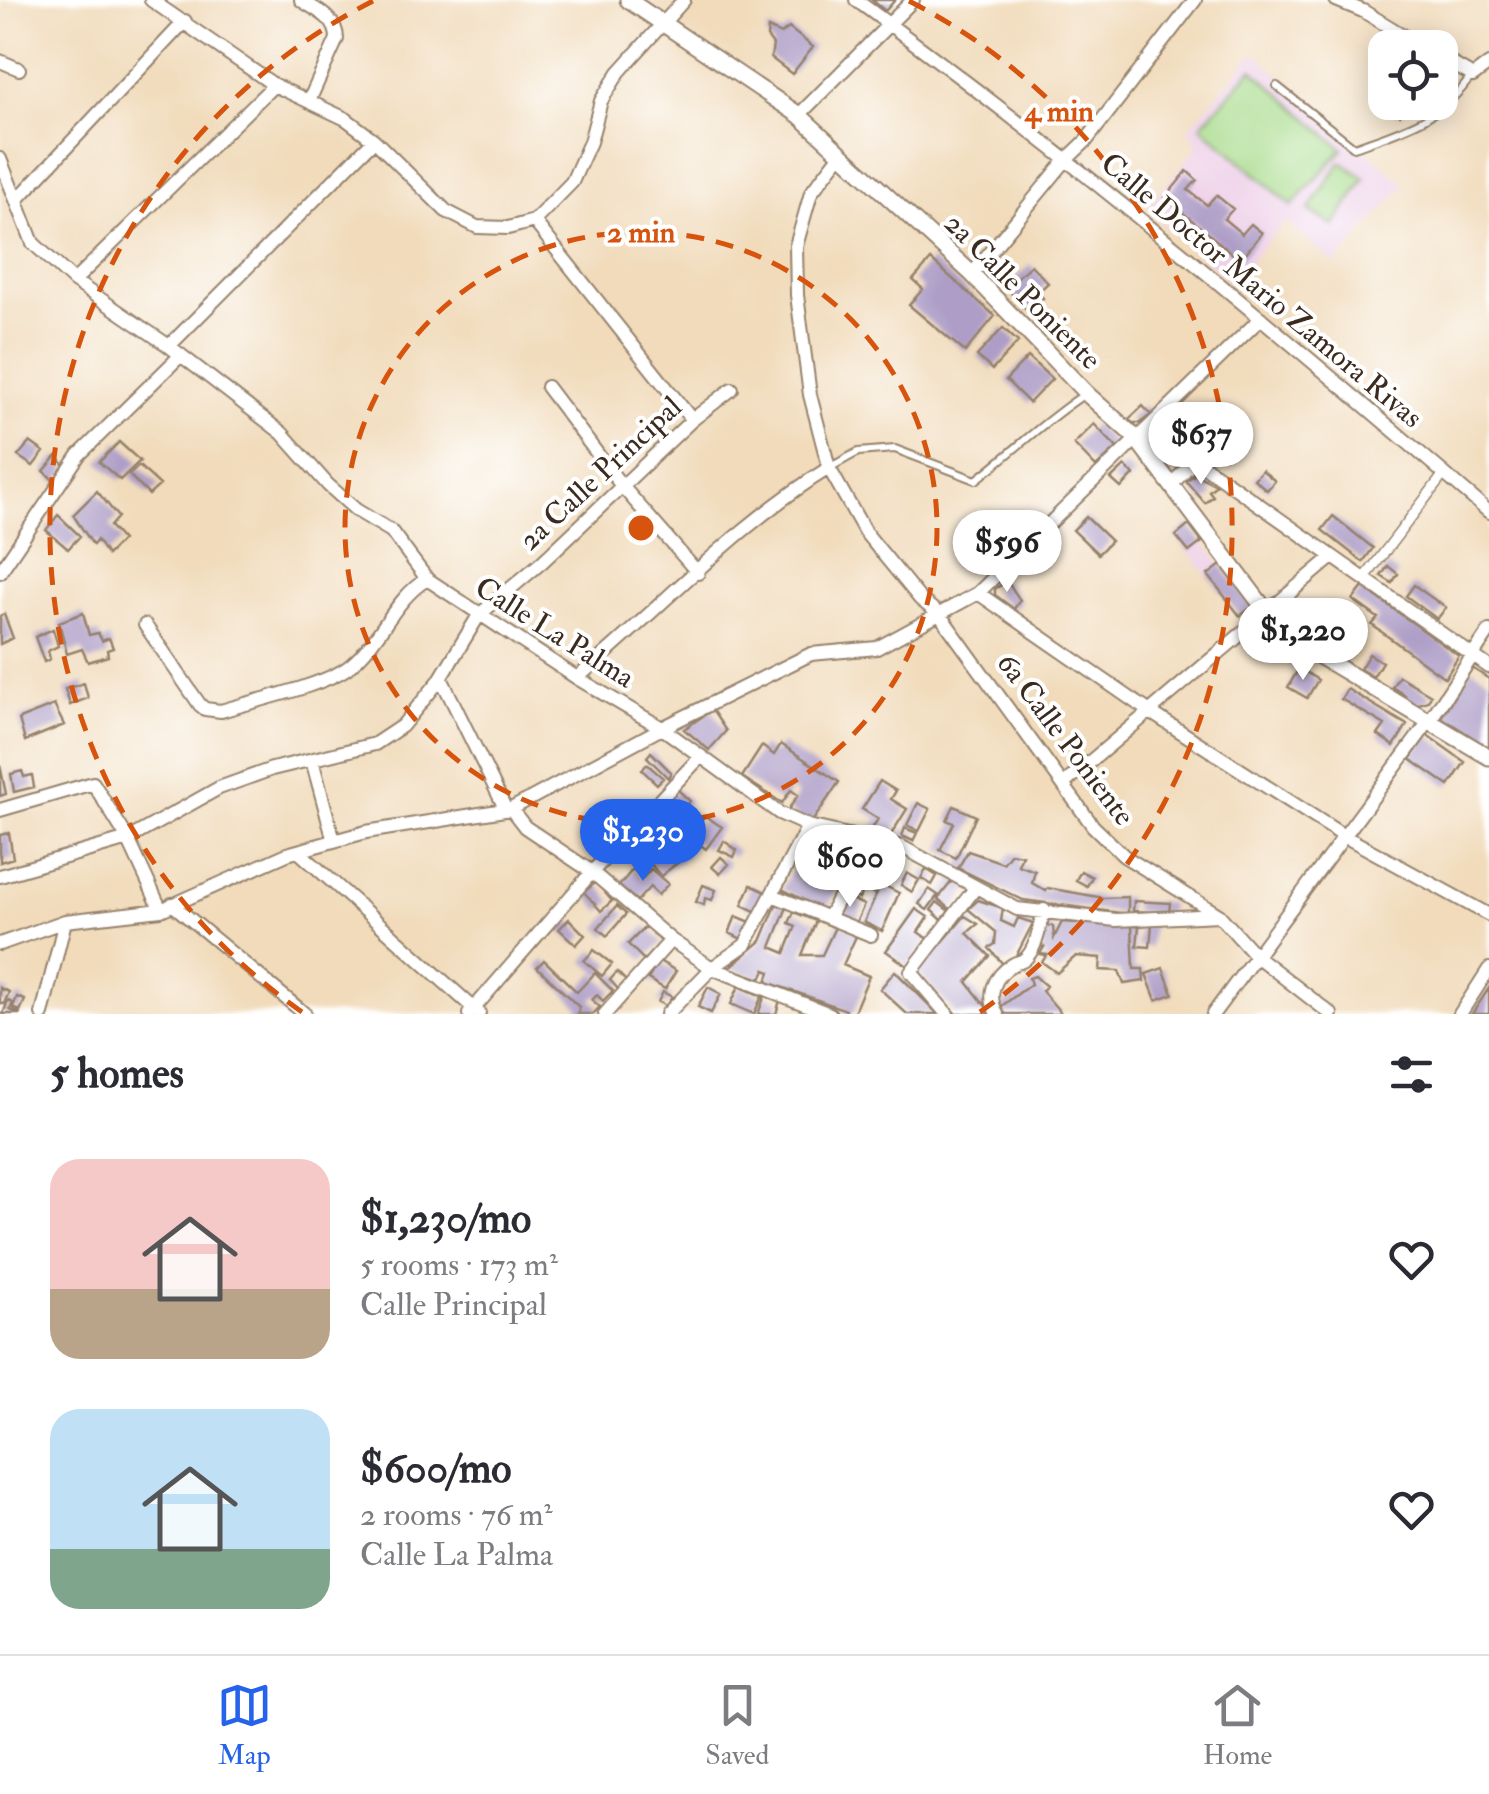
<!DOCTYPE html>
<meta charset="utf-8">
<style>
body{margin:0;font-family:"IM FELL Double Pica",serif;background:#f7f7f7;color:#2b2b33;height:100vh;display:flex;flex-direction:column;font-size:38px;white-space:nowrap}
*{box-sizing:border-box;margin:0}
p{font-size:32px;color:#7c7c81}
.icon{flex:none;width:55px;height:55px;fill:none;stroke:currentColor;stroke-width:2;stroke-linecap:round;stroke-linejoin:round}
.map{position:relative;height:1014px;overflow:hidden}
.drawer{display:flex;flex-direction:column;background:#fff;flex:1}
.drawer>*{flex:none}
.controls{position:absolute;left:1368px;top:30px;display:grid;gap:20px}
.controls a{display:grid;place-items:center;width:90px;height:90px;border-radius:20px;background:#fff;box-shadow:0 5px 25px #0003;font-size:50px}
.price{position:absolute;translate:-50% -85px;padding:0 22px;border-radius:35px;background:#fff;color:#222;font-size:32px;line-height:65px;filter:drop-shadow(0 2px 5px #0008)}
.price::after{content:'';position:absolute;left:50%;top:60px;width:30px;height:22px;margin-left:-15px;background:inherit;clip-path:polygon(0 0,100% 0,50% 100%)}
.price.active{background:#2563eb;color:#fff}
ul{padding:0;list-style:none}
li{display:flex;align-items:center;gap:30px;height:250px;padding:0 50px}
li span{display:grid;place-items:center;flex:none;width:280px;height:200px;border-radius:30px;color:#555}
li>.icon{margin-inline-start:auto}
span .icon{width:120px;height:120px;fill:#fffc;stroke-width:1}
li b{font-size:42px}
h2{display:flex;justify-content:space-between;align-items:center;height:120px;padding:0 50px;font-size:42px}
.tab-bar{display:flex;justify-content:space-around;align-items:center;height:140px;border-top:2px solid #e1e1e2;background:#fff;font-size:28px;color:#7c7c81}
.tab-bar a{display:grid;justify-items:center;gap:5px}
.tab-bar .active{color:#2563eb}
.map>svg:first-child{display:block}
</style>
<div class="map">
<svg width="1489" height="1014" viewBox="0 0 1489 1014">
<rect width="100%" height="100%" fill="#fff"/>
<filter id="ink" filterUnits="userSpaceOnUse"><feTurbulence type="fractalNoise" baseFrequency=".01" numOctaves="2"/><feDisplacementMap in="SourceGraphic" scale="20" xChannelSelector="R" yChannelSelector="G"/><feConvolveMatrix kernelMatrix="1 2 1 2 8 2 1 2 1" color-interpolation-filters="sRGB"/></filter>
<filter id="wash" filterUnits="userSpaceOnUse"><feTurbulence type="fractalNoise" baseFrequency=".0048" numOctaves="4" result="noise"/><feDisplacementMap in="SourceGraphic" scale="40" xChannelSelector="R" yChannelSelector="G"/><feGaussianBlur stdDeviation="2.25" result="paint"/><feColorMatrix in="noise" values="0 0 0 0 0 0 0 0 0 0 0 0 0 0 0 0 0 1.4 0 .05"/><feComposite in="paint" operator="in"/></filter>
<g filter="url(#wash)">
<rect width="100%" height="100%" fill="#f1dbbb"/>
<!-- built -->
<path fill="#eed0e8" d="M1254 53 1405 185 1335 264 1285 221 1231 283 1149 210 1150 204 1198 146 1188 129Z
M1202 542 1221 565 1208 575 1189 552Z"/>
<!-- grass -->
<path fill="#a8db8b" stroke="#728254" stroke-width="2.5" d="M1252 69 1343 149 1292 206 1201 126Z
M1341 162 1365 178 1334 226 1309 210Z"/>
<g id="blocks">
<!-- building -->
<path fill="#ae9ec7" d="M872 0H895L885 11Z
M768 28 781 34 789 28 813 47 792 74 771 58 773 45 767 37Z
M1385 84V102H1407L1400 115 1376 102Z
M1187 171 1197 180 1188 190 1207 205 1216 195 1233 209 1224 219 1242 234 1251 224 1262 233 1240 260 1165 198Z
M931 260 995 316 965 352 909 305 923 289 913 280Z
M1031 265 1048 283 1038 292 1043 298 1028 311 1006 287Z
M1003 328 1018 342 992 370 977 356Z
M1028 357 1052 379 1029 403 1006 380Z
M1143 406 1151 415 1140 423H1132L1129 419Z
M1094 424 1117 448 1096 467 1074 444Z
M1190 424 1201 434 1192 444 1183 434Z
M30 442 44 452 33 466 18 456Z
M119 442 140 461 120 480 99 462Z
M57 456 67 469 56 483 44 471Z
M139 466 160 485 149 495 129 475Z
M1125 466 1134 475 1121 488 1111 479Z
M1262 470 1275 481 1267 490 1254 479Z
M1195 474 1216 485 1209 491 1213 496 1205 503 1186 481Z
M97 491 118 517 110 526 122 540 107 555 97 540 93 545 73 515Z
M58 515 80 536 68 549 46 530Z
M1333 516 1373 548 1363 562 1322 530Z
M1086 517 1111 541 1098 554 1073 530Z
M1189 525 1202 542 1189 552 1176 536Z
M1221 565 1253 606 1240 616 1208 575Z
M1388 566 1398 574 1392 583 1381 576Z
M1007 581 1020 600 1014 609 995 595V589Z
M1414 585 1446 608 1437 619 1406 596Z
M1363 587 1459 656 1445 678 1372 625 1378 618 1353 600Z
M83 613 89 635 98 633 102 641 109 638 113 648 107 650 108 656 88 662 82 649 67 654 59 622Z
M4 614 13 638 0 644V616Z
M53 629 58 646 48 651 50 659 44 662 35 637Z
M1271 642 1283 649 1276 661 1264 654Z
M1369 654 1382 662 1373 677 1360 669Z
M1299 668 1318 680 1307 698 1288 687Z
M1472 668 1489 679V748L1441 717Z
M1399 676 1431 695 1428 701 1416 705 1404 698 1405 695 1392 687Z
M84 683 88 698 70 705 65 689Z
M1347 689 1407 725 1394 746 1378 735 1385 725 1341 699Z
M54 705 64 725 25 741 19 719Z
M712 710 726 731 709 750 684 729Z
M1427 735 1465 762 1449 786 1410 759Z
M781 744 839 782 810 825 788 810 798 795 791 790 782 803 742 777 762 746 774 755Z
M651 752 671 772 668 778 647 757Z
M647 764 663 778 657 784 642 770Z
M0 765 6 794 0 796Z
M22 771 24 777 32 775 34 787 14 792 11 774Z
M880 781 896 791 891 799 907 809 889 838 867 836 878 819 862 809Z
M677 789 690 801 685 807 690 812 679 823 670 815 678 805 670 797Z
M918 803 930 809 919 831 907 825Z
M954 806 976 816 956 858 940 850 954 823 947 820Z
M705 816 722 827 706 849 690 837Z
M905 828 917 833 913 841 902 836Z
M9 833 13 858 0 862V835Z
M669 833 687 855 661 876 643 855Z
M813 836 827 837 826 845 839 851 836 858 849 864 845 871 806 853Z
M724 841 737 850 734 857 719 850Z
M874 845 896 853 889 870 868 861Z
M968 851 1003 863 1011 853 1022 855 1018 865 1035 871 1032 883 1046 891 1048 888 1104 898 1128 897V914L1023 900 958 868Z
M721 857 729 864 720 874 712 867Z
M798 857 842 879 826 911 782 889Z
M633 869 643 878 651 869 668 884 658 895 650 887 637 901 619 886Z
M926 869 937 876 932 885 921 878Z
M1081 871 1092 877 1087 886 1076 880Z
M857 872 880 883 875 894 864 888 859 899 846 892Z
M907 873 919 880 912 892 901 885Z
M955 877 969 888 953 911 938 899Z
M596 882 612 901 601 911 584 892Z
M881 884 899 893 882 931 864 922Z
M703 885 716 890 712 900 705 898 704 905 696 902Z
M751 885 766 892 757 912 742 905Z
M929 889 938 895 927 910 919 904Z
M844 896 864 905 855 925 835 915Z
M978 900 1003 908 1001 921 1014 927 1018 918 1033 923 1014 960 1003 964 989 948 995 944 996 932 968 909Z
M1134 901 1170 903 1169 913 1133 911Z
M937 902 949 911 942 920 931 910Z
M777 903 787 907 771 947 785 953 796 926 789 923 794 912 816 921 802 955H822L837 923 858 932 843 965 869 976 853 1014H845L846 1010 767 982 770 972 765 970 761 979 729 968 761 941Z
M617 906 626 914 607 936 598 928Z
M916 909 928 917 918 932 928 939 909 967 886 951Z
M736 916 753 923 746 941 729 933Z
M965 916 978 924 967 933 990 956 967 982 992 1014H956L917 972Z
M569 919 585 935 576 945 559 929Z
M1062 922 1132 926 1134 969H1143L1144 981 1124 984 1119 971 1100 970 1101 958 1076 956 1057 973 1042 962 1047 955 1040 954 1044 947 1038 946 1043 926H1053L1054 938Z
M1152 924 1150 947 1137 946 1139 926Z
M646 926 662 942 644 960 628 944Z
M594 950 612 964 602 976 584 961Z
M544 960 577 992 595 973 613 991 603 1001 597 995 592 1000 600 1007 593 1014H578L579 1007 537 967Z
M659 961 676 971 665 989 648 979Z
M1163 968 1173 994 1156 1000 1146 974Z
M895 971 938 1014H907L880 989Z
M617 972 626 981 618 989 610 980Z
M1035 976 1046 986 1042 991 1062 1014H1006L999 1008 1031 984 1029 978Z
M739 986 762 996 754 1014 731 1004Z
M708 987 721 994 711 1013 698 1007Z
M0 988 9 992 4 1004 0 1003Z
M1489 988V1014H1472Z
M663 992 672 997 666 1006 658 1002Z
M765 995 780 1000 776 1014H758Z
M17 997 25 1000 20 1011 13 1008Z
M8 1001 13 1003 10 1010 21 1014H3Z"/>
</g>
</g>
<g filter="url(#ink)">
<use href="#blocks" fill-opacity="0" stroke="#96826c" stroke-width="2.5"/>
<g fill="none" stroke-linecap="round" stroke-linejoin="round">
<defs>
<path id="service" d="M1277 86 1354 147C1401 130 1441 120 1471 77
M829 468 858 452 895 449 976 480C1013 452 1046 419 1085 394"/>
<path id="pedestrian" d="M1364 579 1444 474"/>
<path id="minor" d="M151 0 274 85 346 119 374 140 446 211 477 227 508 228 534 221 572 182 590 142 601 101 619 72 684 0
M301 0C317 11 337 18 337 39L309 101
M856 0C1076 160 1283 335 1489 512
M1336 0 1363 11 1424 48
M1440 57 1473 76 1489 64
M0 61 19 69
M799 115 913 0
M841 154 811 193 796 246 797 295 810 395 829 468 865 532 920 599 940 615 1093 826 1124 856 1219 915 1255 955 1331 1014
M0 159 33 243 74 281 169 346 282 433 328 485 356 510 391 531 427 579 577 678 662 728 779 813 808 826 902 847 1017 909 1116 920 1219 915
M17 200 185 21
M534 221 692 420
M972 274 1066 160 1086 141 1195 0
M74 281 274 85
M169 346 374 140
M547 387 621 485 698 573
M1135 437 1157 439 1207 468 1489 667
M1172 484 1194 461
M0 572 79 455 181 355
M978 593 1150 712 1344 836 1489 915
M145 625 200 705 205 709 221 711C253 701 328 685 351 665 381 640 394 599 427 579
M441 678 506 810
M577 678C661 608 736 525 829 468
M312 760 334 841
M1065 783 1331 558
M511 809 525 827 592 872 671 940 712 968 830 1014
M0 810 93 783 128 839 161 910
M298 851 479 1013
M0 876 128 839 219 788 272 769 375 744 402 726 439 681 479 615 542 562 692 420 732 389
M772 895 871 935
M172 904 305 1014
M829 916 869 840
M0 944 65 921 161 910 287 854 366 832 511 809 662 728 811 654 877 648 978 593 1261 318
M42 1014 65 921
M469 1014 592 872 701 756
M605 1014 671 940
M667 1014 712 968 745 945 808 826
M947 1014 911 972 976 887
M997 1014C987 995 993 977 1012 965 1020 960 1021 964 1027 957 1037 946 1040 925 1044 910
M1213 1014 1430 720 1489 631
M1460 1014 1489 969"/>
<path id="tertiary" d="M628 0 799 115 972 274 1086 393 1135 437 1267 612 1291 639 1489 757"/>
</defs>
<!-- service casing -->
<use href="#service" stroke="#96826c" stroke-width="10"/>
<!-- pedestrian casing -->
<use href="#pedestrian" stroke="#96826c" stroke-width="12"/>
<!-- minor casing -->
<use href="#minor" stroke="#96826c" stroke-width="16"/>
<!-- tertiary casing -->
<use href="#tertiary" stroke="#96826c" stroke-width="19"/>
<!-- service -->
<use href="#service" stroke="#fff" stroke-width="6"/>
<!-- pedestrian -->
<use href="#pedestrian" stroke="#fff" stroke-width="9"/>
<!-- minor -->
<use href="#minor" stroke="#fff" stroke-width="12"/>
<!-- tertiary -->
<use href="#tertiary" stroke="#fff" stroke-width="15"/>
</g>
</g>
<!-- distance rings -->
<g fill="none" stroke="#d7540e" stroke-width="5" stroke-dasharray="18 12">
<circle cx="641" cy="528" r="296"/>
<path d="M302 1012A591 591 0 0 1 373 1M909 1A591 591 0 0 1 980 1012"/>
</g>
<g text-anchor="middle" stroke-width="8" stroke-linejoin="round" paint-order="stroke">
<!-- street labels -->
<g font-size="30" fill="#3b2a1e" stroke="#fff">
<text transform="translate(1262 290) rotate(40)" y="10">Calle Doctor Mario Zamora Rivas</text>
<text transform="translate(1023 291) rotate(45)" y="10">2a Calle Poniente</text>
<text transform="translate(600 473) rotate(-43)" y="10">2a Calle Principal</text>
<text transform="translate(555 632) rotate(32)" y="10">Calle La Palma</text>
<text transform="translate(1066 739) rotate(53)" y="10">6a Calle Poniente</text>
</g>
</g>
<circle cx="641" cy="528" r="15" fill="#d7540e" stroke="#fff" stroke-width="5"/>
<g font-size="30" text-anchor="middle" font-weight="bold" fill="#d7540e" stroke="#fff" stroke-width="8" stroke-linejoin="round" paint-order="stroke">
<text x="1059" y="121">4 min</text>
<text x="641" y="242">2 min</text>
</g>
</svg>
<div class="controls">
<a><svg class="icon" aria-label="locate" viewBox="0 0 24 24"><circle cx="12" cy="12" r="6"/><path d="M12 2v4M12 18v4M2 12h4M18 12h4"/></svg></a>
</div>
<b class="price" style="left:1201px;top:487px">$637</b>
<b class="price" style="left:1007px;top:595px">$596</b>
<b class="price" style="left:1303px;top:683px">$1,220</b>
<b class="price active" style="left:643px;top:884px">$1,230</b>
<b class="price" style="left:850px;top:910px">$600</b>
</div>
<section class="drawer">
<h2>5 homes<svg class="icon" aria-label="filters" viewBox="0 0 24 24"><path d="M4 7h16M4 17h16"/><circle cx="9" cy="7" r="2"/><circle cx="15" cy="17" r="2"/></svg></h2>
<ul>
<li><span style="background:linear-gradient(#f6c9c9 65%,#b9a48a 0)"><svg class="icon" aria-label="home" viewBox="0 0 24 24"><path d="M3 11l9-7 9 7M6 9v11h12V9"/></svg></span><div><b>$1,230/mo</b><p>5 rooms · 173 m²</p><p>Calle Principal</p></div><svg class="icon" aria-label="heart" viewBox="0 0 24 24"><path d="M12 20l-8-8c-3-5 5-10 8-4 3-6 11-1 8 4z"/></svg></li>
<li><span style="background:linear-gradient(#bfe0f5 70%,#7fa58c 0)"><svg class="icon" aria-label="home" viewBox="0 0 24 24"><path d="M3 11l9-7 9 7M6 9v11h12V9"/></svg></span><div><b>$600/mo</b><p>2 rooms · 76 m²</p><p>Calle La Palma</p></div><svg class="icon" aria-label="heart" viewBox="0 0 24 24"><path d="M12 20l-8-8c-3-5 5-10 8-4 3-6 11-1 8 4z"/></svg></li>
</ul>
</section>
<nav class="tab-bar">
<a class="active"><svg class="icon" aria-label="map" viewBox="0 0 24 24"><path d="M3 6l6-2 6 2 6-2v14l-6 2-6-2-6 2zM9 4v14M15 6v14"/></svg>Map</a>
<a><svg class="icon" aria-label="saved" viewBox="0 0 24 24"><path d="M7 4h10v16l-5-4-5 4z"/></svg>Saved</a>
<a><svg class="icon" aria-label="home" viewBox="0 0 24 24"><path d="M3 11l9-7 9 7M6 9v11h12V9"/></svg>Home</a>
</nav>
